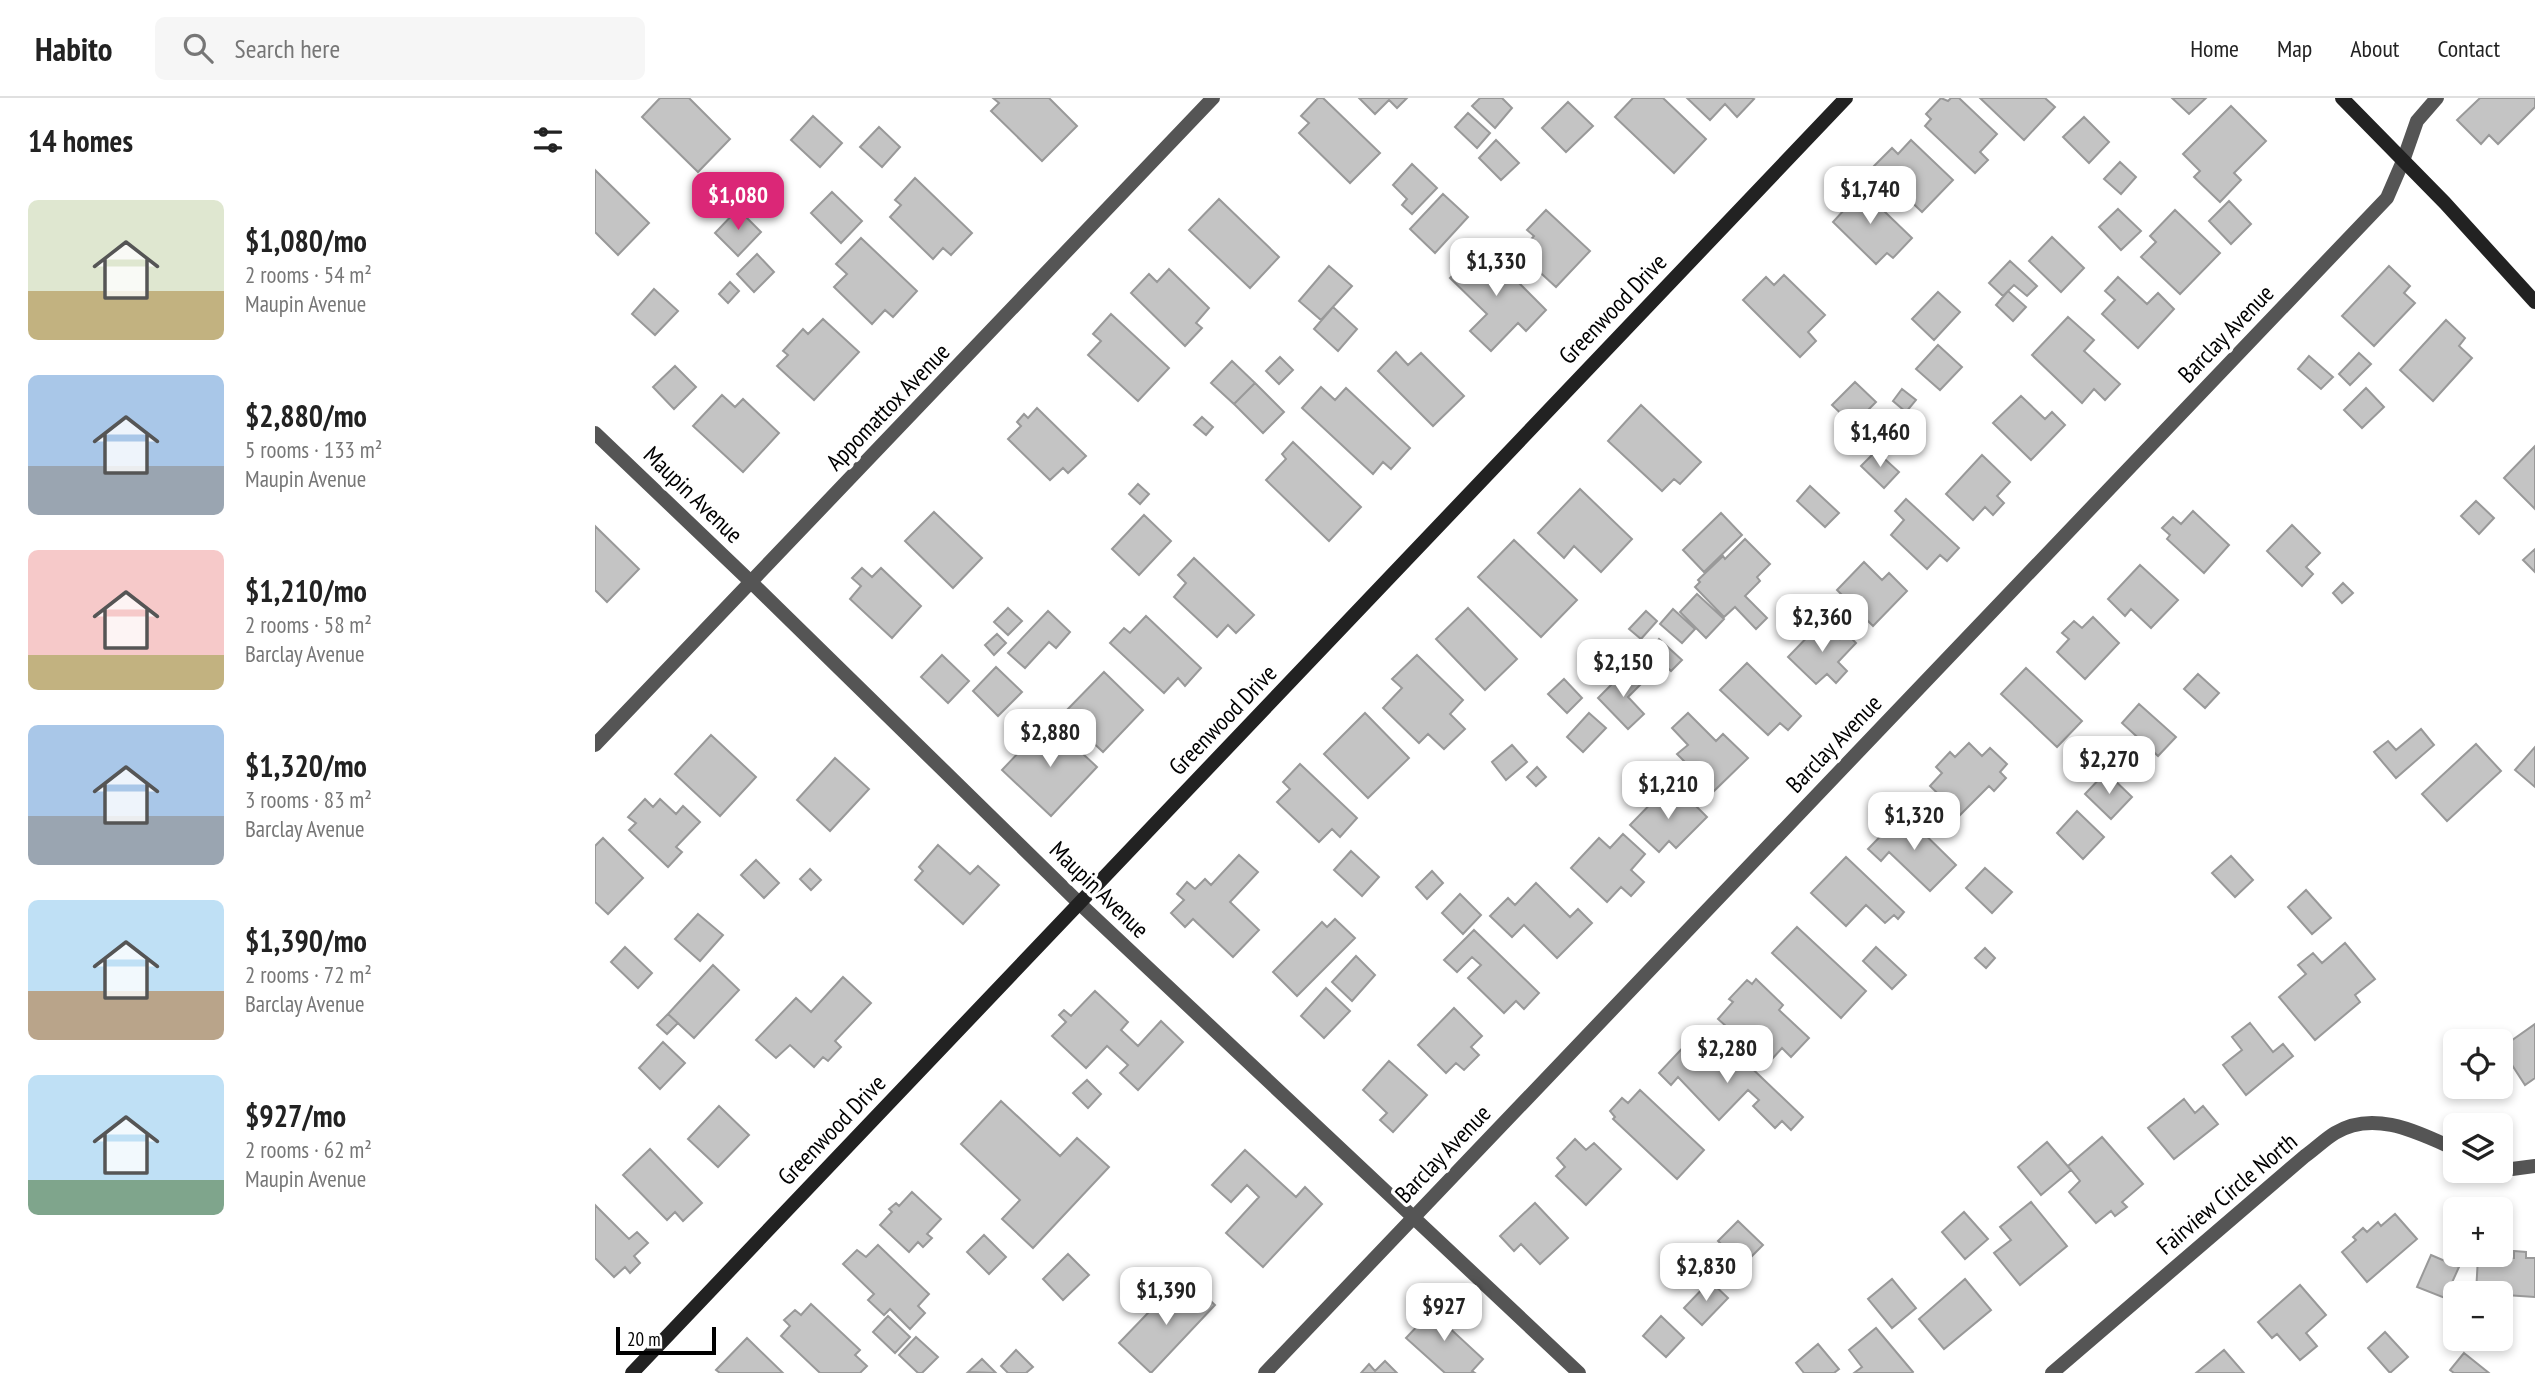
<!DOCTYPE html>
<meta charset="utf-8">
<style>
body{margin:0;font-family:"PT Sans Narrow",sans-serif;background:#f6f6f6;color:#222;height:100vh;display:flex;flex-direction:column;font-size:26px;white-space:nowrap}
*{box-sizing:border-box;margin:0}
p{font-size:23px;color:#767676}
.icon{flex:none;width:38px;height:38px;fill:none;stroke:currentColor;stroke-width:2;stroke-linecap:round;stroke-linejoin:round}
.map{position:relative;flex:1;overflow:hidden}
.side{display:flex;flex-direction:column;background:#fff;width:595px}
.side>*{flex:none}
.tools{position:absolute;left:1848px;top:931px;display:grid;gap:14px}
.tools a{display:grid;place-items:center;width:70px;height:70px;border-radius:10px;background:#fff;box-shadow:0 4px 10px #0003;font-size:35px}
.scale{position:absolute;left:21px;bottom:18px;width:100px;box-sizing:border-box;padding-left:7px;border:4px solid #000;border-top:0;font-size:19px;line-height:24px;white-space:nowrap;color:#000;-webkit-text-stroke:5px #fff;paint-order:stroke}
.price{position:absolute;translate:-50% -60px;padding:0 16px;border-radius:14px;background:#fff;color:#222;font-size:23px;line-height:46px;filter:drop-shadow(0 2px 4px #0008)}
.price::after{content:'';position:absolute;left:50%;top:42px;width:21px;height:16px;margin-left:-10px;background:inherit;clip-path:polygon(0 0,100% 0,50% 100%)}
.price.on{background:#db2777;color:#fff}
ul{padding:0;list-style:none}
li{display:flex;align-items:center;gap:21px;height:175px;padding:0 28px}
li span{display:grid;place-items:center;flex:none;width:196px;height:140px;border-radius:10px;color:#555}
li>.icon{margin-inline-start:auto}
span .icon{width:84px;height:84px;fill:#fffc;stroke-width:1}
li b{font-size:30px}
h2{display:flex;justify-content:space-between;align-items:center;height:84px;padding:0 28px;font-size:30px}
header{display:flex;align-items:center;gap:42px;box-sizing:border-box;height:98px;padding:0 35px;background:#fff;border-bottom:2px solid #e0e0e0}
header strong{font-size:33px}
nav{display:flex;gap:38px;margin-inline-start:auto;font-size:24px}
.search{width:490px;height:63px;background:#f6f6f6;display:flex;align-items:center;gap:18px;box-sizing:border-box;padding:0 24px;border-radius:10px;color:#767676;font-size:26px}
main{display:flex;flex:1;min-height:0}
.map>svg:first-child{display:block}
</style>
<header>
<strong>Habito</strong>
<div class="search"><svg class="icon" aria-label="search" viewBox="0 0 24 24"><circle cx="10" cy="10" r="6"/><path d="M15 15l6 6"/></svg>Search here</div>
<nav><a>Home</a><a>Map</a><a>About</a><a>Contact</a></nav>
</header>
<main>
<section class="side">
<h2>14 homes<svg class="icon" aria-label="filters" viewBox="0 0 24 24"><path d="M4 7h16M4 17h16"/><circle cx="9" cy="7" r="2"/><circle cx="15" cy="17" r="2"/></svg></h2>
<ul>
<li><span style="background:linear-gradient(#dfe7d0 65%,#c2b280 0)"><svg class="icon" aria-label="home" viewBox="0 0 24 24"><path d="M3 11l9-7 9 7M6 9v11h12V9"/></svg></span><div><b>$1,080/mo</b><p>2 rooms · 54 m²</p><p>Maupin Avenue</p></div></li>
<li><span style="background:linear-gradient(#a9c7e8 65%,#9aa5b1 0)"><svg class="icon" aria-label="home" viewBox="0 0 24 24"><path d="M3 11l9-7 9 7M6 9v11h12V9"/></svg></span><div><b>$2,880/mo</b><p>5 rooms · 133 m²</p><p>Maupin Avenue</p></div></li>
<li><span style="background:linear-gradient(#f6c9c9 75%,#c2b280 0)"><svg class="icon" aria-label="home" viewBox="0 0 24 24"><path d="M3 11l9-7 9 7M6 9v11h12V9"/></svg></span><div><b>$1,210/mo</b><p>2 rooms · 58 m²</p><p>Barclay Avenue</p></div></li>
<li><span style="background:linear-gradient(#a9c7e8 65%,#9aa5b1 0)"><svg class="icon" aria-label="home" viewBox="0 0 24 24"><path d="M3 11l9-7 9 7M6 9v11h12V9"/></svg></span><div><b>$1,320/mo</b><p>3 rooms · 83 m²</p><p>Barclay Avenue</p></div></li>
<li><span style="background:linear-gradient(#bfe0f5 65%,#b9a48a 0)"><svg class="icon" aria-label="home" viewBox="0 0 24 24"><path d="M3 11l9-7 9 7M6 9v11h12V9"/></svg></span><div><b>$1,390/mo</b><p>2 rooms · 72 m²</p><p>Barclay Avenue</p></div></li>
<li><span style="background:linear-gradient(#bfe0f5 75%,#7fa58c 0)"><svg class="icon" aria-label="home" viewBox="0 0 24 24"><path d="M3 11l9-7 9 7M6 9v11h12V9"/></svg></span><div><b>$927/mo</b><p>2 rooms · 62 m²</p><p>Maupin Avenue</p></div></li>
</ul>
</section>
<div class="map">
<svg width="1940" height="1275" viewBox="0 0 1940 1275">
<rect width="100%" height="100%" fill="#fff"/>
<!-- building -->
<path fill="#c4c4c4" stroke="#999" stroke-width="2" d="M65 0H94L135 41 103 74 47 19Z
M398 0H454L482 28 447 63 396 13 404 5Z
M723 0H728L785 55 755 85 704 35 714 25 706 18Z
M764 0H812L802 10 794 2 780 16Z
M885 0H907L917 10 900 30 877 8Z
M1038 0H1068L1111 41 1079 75 1020 19Z
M1092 0H1157L1159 1 1142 19 1130 6 1115 22Z
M1346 0 1353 3 1356 0H1364L1402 36 1385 54 1393 62 1380 75 1330 28 1336 21 1331 16Z
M1385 0H1450L1460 9 1429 42Z
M1577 0H1611L1594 16Z
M1885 0H1940V9L1903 46 1894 37 1886 46 1862 22Z
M973 4 998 28 971 54 947 30Z
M1636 8 1671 43 1639 75 1646 82 1625 104 1599 79 1605 73 1588 56Z
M873 15 895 35 882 50 860 29Z
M218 18 247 45 225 69 196 42Z
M1489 19 1514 44 1494 65 1468 39Z
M284 29 305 49 287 69 265 49Z
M901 42 924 65 906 82 884 60Z
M1316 42 1358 82 1327 114 1279 68 1297 50 1303 56Z
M1525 64 1541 79 1526 96 1509 81Z
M817 66 842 90 817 116 807 107 812 101 798 87Z
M0 72 54 125 23 157 0 134Z
M320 80 377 135 356 157 348 150 338 161 295 119 306 107 300 102Z
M1261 86 1317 140 1298 160 1292 155 1281 166 1238 124 1250 111 1243 104Z
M237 94 267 123 246 145 216 115Z
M848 96 873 119 840 155 815 131Z
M624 101 684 159 655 190 594 132Z
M1634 103 1656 126 1636 146 1614 123Z
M143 111 166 134 143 158 120 135Z
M1523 111 1546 133 1526 152 1504 129Z
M951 112 995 153 961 189 924 155 939 138 932 132Z
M1580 112 1625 155 1585 196 1546 159 1561 144 1555 138Z
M1457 139 1489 170 1466 194 1434 163Z
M266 140 322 193 298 219 290 212 277 226 239 189 252 176 241 166Z
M887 148 951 212 931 233 923 225 896 253 875 233 892 216 855 180Z
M162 156 179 174 159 194 142 176Z
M1415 163 1442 188 1432 198 1419 187 1408 198 1394 185Z
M734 168 757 188 726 222 704 203Z
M1794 168 1815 188 1809 195 1820 205 1779 248 1747 218Z
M574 171 614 210 601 225 607 230 590 248 536 195 554 176 562 184Z
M1189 177 1230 217 1213 234 1221 243 1205 259 1148 202 1171 179 1179 187Z
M1523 179 1552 206 1563 195 1579 211 1543 250 1507 216 1520 202 1510 193Z
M135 184 144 193 133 205 124 196Z
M59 191 83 213 60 237 37 216Z
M1413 193 1431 209 1418 223 1401 207Z
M1343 194 1365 214 1339 242 1317 221Z
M738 209 762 231 743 253 719 231Z
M516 216 574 270 543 303 493 257 506 243 498 236Z
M1473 219 1499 242 1489 253 1525 286 1510 302 1499 291 1487 305 1437 257Z
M228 221 264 254 219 302 182 268 193 257 188 253 208 231 213 236Z
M1851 222 1870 240 1864 248 1877 260 1838 303 1805 272Z
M1343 247 1367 269 1345 292 1321 271Z
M801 254 813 267 826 255 869 298 838 328 783 273Z
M1764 255 1776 266 1755 287 1744 276Z
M1714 258 1738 279 1726 291 1703 271Z
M685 259 698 272 684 286 671 273Z
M637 263 660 285 639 306 616 285Z
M80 268 101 289 79 311 58 289Z
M1260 284 1281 304 1258 327 1237 307Z
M660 285 689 314 668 335 639 306Z
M726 289 740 302 751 290 815 350 796 371 788 364 778 376 707 310Z
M1771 290 1789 309 1767 330 1749 312Z
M1307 291 1321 302 1311 314 1298 303Z
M127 297 140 309 148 301 184 335 148 374 98 328Z
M1426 298 1450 321 1457 314 1470 327 1436 362 1398 325Z
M1046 307 1106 364 1085 386 1079 381 1067 393 1013 343Z
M442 310 491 358 473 375 468 370 455 382 413 341 426 328 422 324 429 316 433 320Z
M607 319 618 329 611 337 599 327Z
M698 344 766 409 734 443 671 382 691 361 687 356Z
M1940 348V411L1909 380Z
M1281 353 1304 374 1289 390 1266 368Z
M1387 357 1415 384 1402 398 1409 405 1398 417 1390 409 1378 422 1351 396Z
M543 386 554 396 545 406 534 396Z
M1215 388 1244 415 1230 429 1202 403Z
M985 391 1037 441 1006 474 979 448 969 460 943 435Z
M1311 401 1364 450 1352 463 1345 457 1332 471 1296 437 1309 422 1300 413Z
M1881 403 1899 420 1884 436 1866 418Z
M1598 413 1634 447 1609 475 1572 441 1575 437 1567 430 1578 419 1586 426Z
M339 414 387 460 358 490 310 443Z
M1126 415 1147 437 1109 474 1088 452Z
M549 417 576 443 544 477 517 451Z
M1697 427 1725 455 1711 469 1718 476 1707 488 1672 453Z
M0 428 44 471 12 504 0 492Z
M1150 441 1175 466 1162 479 1165 483 1150 498 1172 520 1161 531 1140 509 1129 519 1100 489 1105 484 1103 482 1128 458 1130 461Z
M919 442 982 502 946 539 883 479Z
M1940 451V474L1928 462Z
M599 460 659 517 641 535 633 527 622 539 579 499 591 485 583 477Z
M1269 464 1287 482 1294 475 1312 493 1278 528 1242 492Z
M1545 467 1583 502 1556 530 1536 511 1530 518 1513 501Z
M267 470 277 479 286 470 326 508 297 540 255 501 266 488 257 480Z
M1748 485 1758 495 1747 505 1738 495Z
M1102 496 1129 521 1111 540 1085 514Z
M413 510 427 523 413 537 399 524Z
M873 510 922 561 890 592 841 541Z
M1078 511 1100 531 1087 545 1065 526Z
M453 513 475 534 461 550 454 544 430 570 413 555Z
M1051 513 1062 523 1046 541 1034 531Z
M551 518 606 570 590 588 583 580 569 595 515 545 529 530 535 535Z
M1498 519 1524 545 1490 581 1462 554 1474 541 1467 535 1479 523 1487 530Z
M1227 524 1245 541 1251 535 1261 545 1243 564 1252 573 1241 585 1232 576 1221 586 1193 559Z
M402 536 411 545 399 557 390 547Z
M1064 541 1087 562 1076 573 1054 552Z
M347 557 374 583 353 605 326 579Z
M822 557 868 602 855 616 870 631 849 651 833 636 824 645 788 610 807 590 797 581Z
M1152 565 1206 618 1193 632 1185 625 1173 637 1125 592Z
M401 569 427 594 403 618 378 593Z
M1431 570 1487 623 1462 649 1406 596Z
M1032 571 1047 585 1033 599 1049 616 1033 631 1003 600Z
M509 574 548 612 508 654 468 616Z
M1603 576 1624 595 1610 610 1589 591Z
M969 581 987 600 972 615 953 596Z
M1544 606 1581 639 1563 658 1527 625Z
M770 615 814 660 773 700 729 656Z
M994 615 1011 630 988 654 972 639Z
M1093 615 1121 643 1128 636 1153 660 1119 693 1082 656 1093 647 1077 630Z
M458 628 502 669 456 718 407 672 445 632 450 637Z
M1826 631 1839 647 1801 680 1779 654 1793 643 1801 652Z
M116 637 161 679 125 718 80 676Z
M1374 645 1387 658 1395 650 1412 666 1405 674 1411 680 1399 693 1394 688 1365 717 1335 688 1347 675 1341 669 1355 654 1360 659Z
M1881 646 1906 673 1852 723 1827 696Z
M917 647 932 664 911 682 897 664Z
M1940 649V689L1920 672Z
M240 660 274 691 235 733 202 702Z
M705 666 762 720 745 739 737 731 724 744 682 704 695 691 688 684Z
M942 669 951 679 941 688 932 679Z
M1511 674 1537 699 1516 721 1490 696Z
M1071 690 1086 706 1093 700 1112 719 1081 750 1074 743 1064 754 1035 727Z
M50 701 58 709 65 701 81 716 88 708 105 724 81 749 87 754 73 769 34 732 41 725 33 719Z
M1482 713 1509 739 1488 761 1462 735Z
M1308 715 1361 767 1335 793 1294 754 1286 763 1273 751Z
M1028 736 1050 756 1036 772 1049 784 1036 798 1026 789 1012 804 976 770 1004 740 1015 750Z
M8 740 48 780 13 816 0 804V748Z
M343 747 375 776 383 768 404 787 368 826 320 782 328 773 324 769Z
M756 753 784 779 767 798 739 772Z
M644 757 663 774 635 804 664 832 638 859 598 821 590 829 576 815 589 802 582 796 592 784 600 791 610 781 616 787Z
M1636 758 1658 782 1640 799 1617 775Z
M1251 759 1309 814 1303 821 1299 817 1290 825 1271 807 1251 828 1216 795Z
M161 762 184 785 169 800 146 777Z
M1390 770 1417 794 1397 815 1371 790Z
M215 771 226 782 216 792 205 781Z
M837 773 848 785 832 801 821 789Z
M941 785 975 819 983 811 997 825 962 860 929 827 917 839 895 818 913 800 920 807Z
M1711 792 1736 820 1717 836 1693 809Z
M865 796 886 817 868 836 847 815Z
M103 816 128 837 105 863 80 841Z
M740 821 760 840 702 898 678 874 727 824 732 829Z
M1202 829 1271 893 1246 920 1177 855Z
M879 832 944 895 929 911 921 903 909 915 873 880 886 867 877 859 862 874 849 862Z
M1750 845 1780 881 1760 897 1765 904 1720 942 1684 899 1711 876 1703 867 1718 855 1727 865Z
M30 849 57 875 43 890 16 864Z
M1281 849 1311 877 1297 891 1268 863Z
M1390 850 1400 860 1391 870 1380 860Z
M761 858 780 877 757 903 737 884Z
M118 867 144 892 99 940 73 916Z
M248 879 276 905 240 943 246 949 233 963 228 959 219 969 195 947 181 960 161 942 201 900 216 914Z
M1161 881 1188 907 1184 912 1214 940 1196 959 1187 950 1177 961 1156 941 1151 946 1123 921 1138 904 1134 901 1152 882 1157 886Z
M731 890 755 913 729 940 706 918Z
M500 893 533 924 526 932 543 948 566 923 588 944 543 992 525 975 533 967 512 948 491 970 457 938 471 924 464 917 469 912 476 918Z
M859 910 887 938 876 949 884 957 869 972 861 965 851 975 823 947Z
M73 916 83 925 72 936 62 927Z
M1655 925 1678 954 1688 946 1698 958 1651 997 1628 967 1647 952 1637 939Z
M1940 926V980L1930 987 1906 950Z
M1097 940 1132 973 1145 959 1208 1019 1196 1032 1187 1023 1180 1030 1158 1008 1164 1002 1153 992 1124 1022 1083 979 1076 987 1064 975Z
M68 944 90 965 65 991 44 970Z
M794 963 832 997 798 1034 785 1022 792 1015 768 992Z
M492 982 506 996 493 1010 478 995Z
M1045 992 1109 1052 1082 1081 1018 1021 1020 1019 1015 1013 1027 1000 1033 1005Z
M1589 1001 1600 1015 1608 1008 1623 1026 1579 1061 1553 1030Z
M406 1003 465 1058 482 1040 514 1069 438 1150 407 1121 425 1102 366 1046Z
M124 1008 154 1037 123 1069 93 1041Z
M1507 1039 1548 1086 1527 1104 1532 1109 1520 1118 1516 1113 1501 1125 1474 1094 1485 1083 1473 1068Z
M980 1041 991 1052 999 1045 1026 1071 991 1107 961 1078 970 1069 962 1060Z
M1452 1044 1476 1072 1446 1097 1423 1069Z
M55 1051 107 1105 88 1123 80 1114 72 1122 28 1077Z
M650 1052 701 1099 710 1089 727 1106 668 1169 631 1135 664 1099 652 1087 636 1104 617 1087Z
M317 1094 346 1121 332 1136 337 1140 328 1149 323 1144 314 1154 285 1127 297 1114 294 1111 301 1105 304 1108Z
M1436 1104 1472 1148 1425 1187 1399 1155 1416 1142 1405 1129Z
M940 1105 973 1140 945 1166 926 1146 919 1153 905 1138Z
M0 1107 34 1141 42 1134 53 1145 39 1158 45 1165 35 1175 30 1169 19 1179 0 1160Z
M1369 1114 1393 1141 1370 1161 1347 1134Z
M1800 1116 1822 1141 1772 1184 1747 1154 1761 1142 1758 1139 1768 1130 1772 1134 1783 1124 1786 1128Z
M1143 1123 1168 1147 1148 1167 1123 1143Z
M389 1137 411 1159 394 1176 372 1154Z
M283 1147 334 1196 323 1208 330 1215 315 1231 295 1211 289 1217 273 1202 279 1196 248 1166 262 1152 271 1159Z
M1919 1153 1931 1154V1160H1940V1199L1881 1195 1883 1159 1919 1160Z
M473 1156 494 1177 468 1202 448 1181Z
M1836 1157 1864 1169 1850 1200 1822 1189Z
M1297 1181 1321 1210 1297 1230 1273 1201Z
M1370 1181 1396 1212 1349 1251 1324 1221Z
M1115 1183 1133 1200 1107 1227 1089 1210Z
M1705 1187 1731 1217 1711 1235 1722 1248 1705 1262 1682 1236 1677 1240 1663 1224Z
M579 1188 593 1202 603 1191 620 1207 556 1275 524 1245Z
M1857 1194 1862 1195 1860 1221 1852 1220Z
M846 1203 858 1214 849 1225 888 1261 877 1273 880 1275H850L811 1240Z
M216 1206 265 1252 260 1257 272 1268 265 1275H225L186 1238 195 1228 189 1222 200 1212 206 1217Z
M293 1218 315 1239 300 1255 278 1234Z
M1066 1218 1089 1240 1071 1259 1048 1238Z
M1281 1230 1318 1274 1317 1275H1259L1267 1269 1254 1252Z
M1790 1234 1813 1259 1795 1275 1773 1250Z
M321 1239 343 1259 327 1275H323L304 1257Z
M152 1240 188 1275H125L121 1272Z
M1223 1246 1244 1271 1239 1275H1209L1201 1265Z
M421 1252 438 1269 431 1275H413L406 1268Z
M1629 1252 1649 1275H1601Z
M1869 1255 1894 1275H1859L1855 1272Z
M387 1261 401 1275 373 1274Z
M790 1263 802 1275H766L774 1266 780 1273Z"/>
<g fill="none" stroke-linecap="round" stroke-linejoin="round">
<!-- street -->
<path stroke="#555" stroke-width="14" d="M0 335 157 485 484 805 984 1275
M0 647 618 0
M1906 1069 1917 1071 1940 1068
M670 1275 1792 100 1808 63 1822 23 1842 0
M1457 1275 1710 1058C1720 1051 1730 1041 1740 1035 1779 1011 1824 1035 1860 1051"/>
<!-- secondary -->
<path stroke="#222" stroke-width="14" d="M1747 0 1850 105 1940 204
M37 1275 1251 0"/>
</g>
<g text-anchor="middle" stroke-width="7" stroke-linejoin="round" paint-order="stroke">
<!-- street labels -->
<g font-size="24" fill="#000" stroke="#fff">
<text transform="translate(1018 211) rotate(-46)" y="8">Greenwood Drive</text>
<text transform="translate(1631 236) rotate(-46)" y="8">Barclay Avenue</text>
<text transform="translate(293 309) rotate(-46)" y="8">Appomattox Avenue</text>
<text transform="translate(98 397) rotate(44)" y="8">Maupin Avenue</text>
<text transform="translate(628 622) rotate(-46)" y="8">Greenwood Drive</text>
<text transform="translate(1239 646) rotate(-46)" y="8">Barclay Avenue</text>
<text transform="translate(504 792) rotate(44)" y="8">Maupin Avenue</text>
<text transform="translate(237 1032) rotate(-46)" y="8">Greenwood Drive</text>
<text transform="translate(848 1056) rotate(-46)" y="8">Barclay Avenue</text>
<text transform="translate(1632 1096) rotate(-40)" y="8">Fairview Circle North</text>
</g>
</g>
</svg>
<div class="tools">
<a><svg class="icon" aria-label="locate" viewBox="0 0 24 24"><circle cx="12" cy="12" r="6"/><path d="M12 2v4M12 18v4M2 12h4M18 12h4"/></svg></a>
<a><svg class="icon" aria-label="layers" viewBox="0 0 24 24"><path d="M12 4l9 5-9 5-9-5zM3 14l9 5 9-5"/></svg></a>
<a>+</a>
<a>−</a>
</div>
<div class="scale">20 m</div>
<b class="price" style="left:1275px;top:128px">$1,740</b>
<b class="price on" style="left:143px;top:134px">$1,080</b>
<b class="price" style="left:901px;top:200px">$1,330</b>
<b class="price" style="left:1285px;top:371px">$1,460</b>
<b class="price" style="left:1227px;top:556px">$2,360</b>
<b class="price" style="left:1028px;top:601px">$2,150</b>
<b class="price" style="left:455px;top:671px">$2,880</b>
<b class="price" style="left:1514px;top:698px">$2,270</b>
<b class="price" style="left:1073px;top:723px">$1,210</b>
<b class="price" style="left:1319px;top:754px">$1,320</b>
<b class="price" style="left:1132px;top:987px">$2,280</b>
<b class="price" style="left:1111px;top:1205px">$2,830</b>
<b class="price" style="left:571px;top:1229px">$1,390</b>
<b class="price" style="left:849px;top:1245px">$927</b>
</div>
</main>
